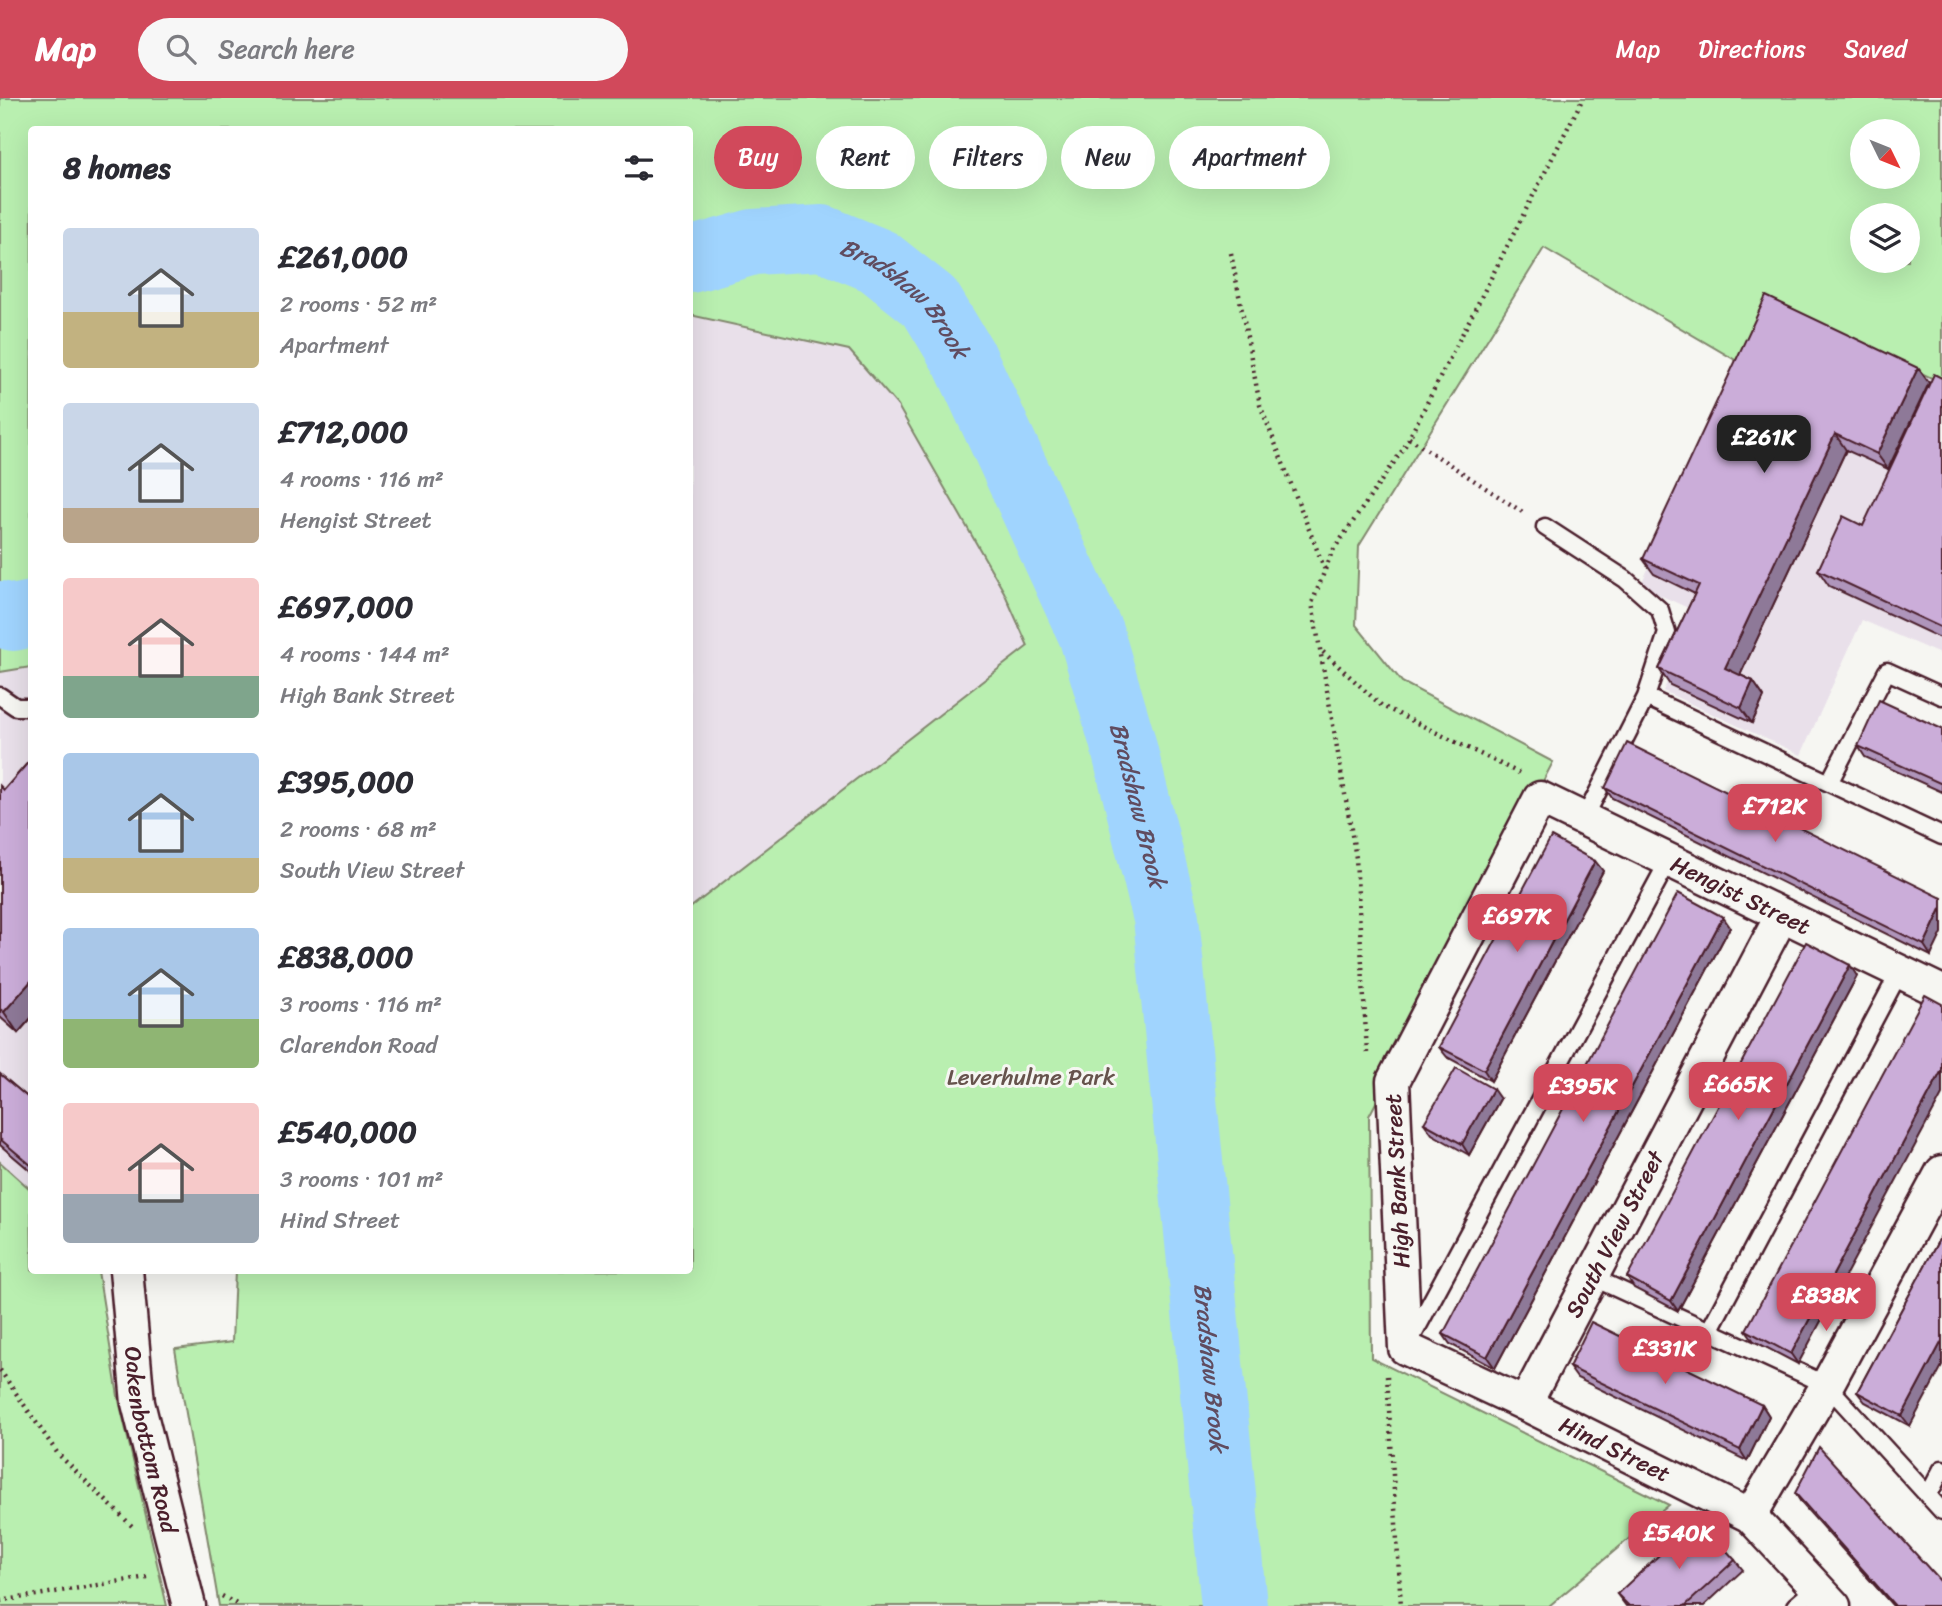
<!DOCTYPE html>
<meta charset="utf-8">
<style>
body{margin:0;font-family:Sriracha,sans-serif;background:#f7f7f7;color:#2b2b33;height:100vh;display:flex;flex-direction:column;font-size:26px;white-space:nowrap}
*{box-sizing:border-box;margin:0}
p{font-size:23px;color:#7c7c81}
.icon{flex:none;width:38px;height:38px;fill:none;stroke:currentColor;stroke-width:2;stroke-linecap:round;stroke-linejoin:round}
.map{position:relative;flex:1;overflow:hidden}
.details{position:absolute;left:28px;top:28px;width:665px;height:1148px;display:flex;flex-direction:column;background:#fff;border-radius:7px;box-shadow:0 7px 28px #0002}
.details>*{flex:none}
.top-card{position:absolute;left:714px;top:28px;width:665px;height:63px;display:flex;gap:14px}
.needle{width:46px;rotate:133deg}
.controls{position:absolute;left:1850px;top:21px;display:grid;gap:14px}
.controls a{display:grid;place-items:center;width:70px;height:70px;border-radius:50%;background:#fff;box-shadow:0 7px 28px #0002;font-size:35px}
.price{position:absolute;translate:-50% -60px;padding:0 16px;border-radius:14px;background:#d1495b;color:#fff;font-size:23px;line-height:46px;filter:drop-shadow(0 2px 4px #0008)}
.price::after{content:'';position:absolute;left:50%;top:42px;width:21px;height:16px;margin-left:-10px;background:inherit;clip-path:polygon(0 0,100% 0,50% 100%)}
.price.current{background:#222;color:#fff}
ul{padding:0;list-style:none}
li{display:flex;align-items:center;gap:21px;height:175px;padding:0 35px}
li span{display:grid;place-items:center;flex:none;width:196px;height:140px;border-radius:7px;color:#555}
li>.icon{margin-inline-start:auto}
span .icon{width:84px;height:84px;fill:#fffc;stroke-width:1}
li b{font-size:30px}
h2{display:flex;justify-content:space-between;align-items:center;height:84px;padding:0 35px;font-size:30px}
.tag{padding:0 24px;border-radius:32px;background:#fff;box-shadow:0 7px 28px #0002;font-size:24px;line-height:63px}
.tag.current{background:#d1495b;color:#fff}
header{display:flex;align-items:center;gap:42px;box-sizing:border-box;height:98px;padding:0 35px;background:#d1495b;color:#fff}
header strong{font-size:33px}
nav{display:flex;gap:38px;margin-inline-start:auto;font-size:24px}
.search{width:490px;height:63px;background:#f7f7f7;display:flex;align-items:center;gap:18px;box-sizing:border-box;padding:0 24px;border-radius:38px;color:#7c7c81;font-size:26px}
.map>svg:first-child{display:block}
</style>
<header>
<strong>Map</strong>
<div class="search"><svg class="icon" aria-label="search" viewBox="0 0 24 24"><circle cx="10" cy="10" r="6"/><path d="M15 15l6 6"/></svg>Search here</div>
<nav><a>Map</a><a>Directions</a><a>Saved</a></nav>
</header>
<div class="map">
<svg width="1942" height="1508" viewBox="0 0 1942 1508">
<rect width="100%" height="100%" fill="#f6f6f2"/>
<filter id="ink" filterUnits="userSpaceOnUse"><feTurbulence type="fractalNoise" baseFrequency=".0143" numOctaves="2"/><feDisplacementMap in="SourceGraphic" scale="14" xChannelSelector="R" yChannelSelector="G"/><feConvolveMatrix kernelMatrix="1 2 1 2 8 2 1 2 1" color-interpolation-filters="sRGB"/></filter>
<g filter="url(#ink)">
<!-- built -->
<path fill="#e9e0ea" d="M1775 205 1942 285V557L1862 522 1801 657 1663 593 1699 515 1640 488Z
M690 217 849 252 898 308 1004 494 1028 548 690 810Z
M31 569V1092L0 1064V574Z"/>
<!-- green -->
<path fill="#b9efb0" stroke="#82876e" stroke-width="2" fill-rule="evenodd" d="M0 0H1942V285L1775 205 1744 267 1544 150 1359 448 1356 527 1402 584 1553 664 1369 1018 1371 1260 1669 1407 1549 1508H219L175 1251 232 1244 235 1173 690 1172V810L1028 548 1004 494 898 308 849 252 690 217V32H32L31 569 0 574ZM1862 33H1908V79H1862ZM1862 117H1908V163H1862Z
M0 1064 31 1092 32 1172 98 1173 118 1298 167 1508H0Z"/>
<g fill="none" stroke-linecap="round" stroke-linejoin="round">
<!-- river -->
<g stroke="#a0d4fe" stroke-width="66">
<path id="s1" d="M690 162 753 144 822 140 878 163 930 204 965 262 1091 536 1122 642 1166 820 1234 1508"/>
<path d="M0 516 13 520 32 516"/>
</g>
<defs>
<path id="service" d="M1545 429 1625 481 1660 512 1667 535 1646 599
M0 598 16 609H32
M1829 685 1887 573 1942 598
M1584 721 1646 599 1942 738
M1592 1179 1827 1287 1942 1413
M1709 1233 1900 873
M1411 1241 1669 762
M1928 1398 1942 1371
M1795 1508 1817 1489"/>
<g id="minor">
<path id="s2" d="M126 1172 138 1305 189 1508"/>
<path id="s3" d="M1525 1306 1782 817"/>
<path d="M1750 1418 1827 1287 1942 1074"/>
<path id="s4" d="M1834 1508 1750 1418 1525 1306 1405 1250 1393 983 1540 700 1942 894"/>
</g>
</defs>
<!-- service casing -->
<use href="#service" stroke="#4a1f2b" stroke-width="21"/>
<!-- minor casing -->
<use href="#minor" stroke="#4a1f2b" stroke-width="37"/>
<!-- path -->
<path stroke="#4a1f2b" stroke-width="4.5" stroke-dasharray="2 5" stroke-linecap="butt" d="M1231 155 1260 307 1325 472
M1409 340 1524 415
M1323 554 1382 608 1519 675
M1367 955 1356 760 1312 505 1332 454 1404 350 1583 0
M0 1272 58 1356 133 1429
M1387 1278 1401 1508
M222 1498 240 1508
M0 1503 147 1479"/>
<!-- service -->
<use href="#service" stroke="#f6f6f2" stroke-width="16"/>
<!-- minor -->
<use href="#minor" stroke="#f6f6f2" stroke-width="32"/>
</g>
<!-- wall -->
<path fill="#af95bb" stroke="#4a1f2b" stroke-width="2" d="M1918 270 1929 285 1888 371 1846 352 1740 577 1753 583 1764 599 1752 625 1670 587 1659 571 1695 496 1654 476 1643 461Z
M1942 280V541L1829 488 1818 472 1863 428Z
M1942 631V694L1865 659 1858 648Z
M32 660V919L18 935 0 919V688L4 692Z
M1605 690 1942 800 1931 858 1612 700Z
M1595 763 1603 773 1491 983 1447 959 1439 949Z
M1730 829 1495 1270 1450 1246 1443 1236Z
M1857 878 1678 1213 1634 1190 1627 1179Z
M1942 906 1798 1266 1754 1243 1746 1232Z
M0 976 32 1003V1074L0 1047Z
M1500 1001 1469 1057 1432 1036 1424 1025Z
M1942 1136 1910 1328 1865 1304 1857 1294Z
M1569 1269 1762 1307 1769 1318 1747 1363 1577 1280Z
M1795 1395 1942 1508H1893L1802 1406Z
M1735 1462 1743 1472 1704 1508H1626L1617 1496Z"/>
<!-- shaded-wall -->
<path fill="#8e7998" stroke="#4a1f2b" stroke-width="2" d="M1918 270 1929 285 1888 371 1877 356Z
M1835 336 1846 352 1736 586 1725 570Z
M1753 583 1764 599 1752 625 1741 610Z
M1595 763 1603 773 1491 983 1484 972Z
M1942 809V835L1931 858 1924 847Z
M1723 819 1730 829 1495 1270 1487 1259Z
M1850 867 1857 878 1678 1213 1671 1203Z
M32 882V919L18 935 4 914Z
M1942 972V997L1798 1266 1791 1256Z
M1493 991 1500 1001 1469 1057 1462 1046Z
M1942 1243V1268L1910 1328 1902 1318Z
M1762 1307 1769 1318 1747 1363 1740 1352Z"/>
<!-- building -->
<path fill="#cbadd9" stroke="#4a1f2b" stroke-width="2" d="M1766 198 1918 270 1877 356 1835 336 1725 570 1753 583 1741 610 1659 571 1699 487 1643 461Z
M1934 276 1942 280V530L1818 472 1843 418 1863 428Z
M1879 602 1942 631V686L1858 648Z
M1627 645 1942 800V809L1924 847 1605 690Z
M32 660V882L4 914 0 911V688L4 692Z
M1551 739 1595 763 1484 972 1439 949Z
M1678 795 1723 819 1487 1259 1443 1236Z
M1806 844 1850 867 1671 1203 1627 1179Z
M1925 897 1942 906V972L1791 1256 1746 1232Z
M1456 970 1493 991 1462 1046 1424 1025Z
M0 976 32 1003V1068L0 1041Z
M1942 1136V1243L1902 1318 1857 1294Z
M1591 1224 1762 1307 1740 1352 1569 1269Z
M1819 1349 1942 1485V1508H1895L1795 1395Z
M1698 1421 1735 1462 1685 1508H1629L1617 1496Z"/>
</g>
<g text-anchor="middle" stroke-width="6" stroke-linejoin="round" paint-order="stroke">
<!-- street labels -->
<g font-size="23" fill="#4a1f2b" stroke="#f6f6f2">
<text dy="8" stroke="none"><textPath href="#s4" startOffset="1316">Hengist Street</textPath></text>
<text transform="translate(1397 1083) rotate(-93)" y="8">High Bank Street</text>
<text dy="8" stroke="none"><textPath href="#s3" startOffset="192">South View Street</textPath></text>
<text dy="8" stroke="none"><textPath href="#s2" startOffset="172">Oakenbottom Road</textPath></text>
<text transform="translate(1615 1351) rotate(26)" y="8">Hind Street</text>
</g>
<!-- park labels -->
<g font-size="23" fill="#66534c" stroke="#f6f6f2">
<text x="1031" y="987">Leverhulme Park</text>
</g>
<!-- water labels -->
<g font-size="24" font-style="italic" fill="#604c60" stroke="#f6f6f2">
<text dy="8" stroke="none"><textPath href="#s1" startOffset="240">Bradshaw Brook</textPath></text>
<text dy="8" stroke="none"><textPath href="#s1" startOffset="808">Bradshaw Brook</textPath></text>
<text dy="8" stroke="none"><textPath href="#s1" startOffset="1376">Bradshaw Brook</textPath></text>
</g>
</g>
</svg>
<div class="controls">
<a><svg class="needle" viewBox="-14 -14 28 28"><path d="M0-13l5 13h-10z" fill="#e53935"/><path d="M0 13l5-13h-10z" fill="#7c7c81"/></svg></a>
<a><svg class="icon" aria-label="layers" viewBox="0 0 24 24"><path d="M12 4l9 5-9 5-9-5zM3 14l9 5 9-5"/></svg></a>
</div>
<b class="price current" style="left:1764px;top:377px">£261K</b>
<b class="price" style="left:1775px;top:746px">£712K</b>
<b class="price" style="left:1517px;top:856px">£697K</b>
<b class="price" style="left:1738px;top:1024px">£665K</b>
<b class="price" style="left:1583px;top:1026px">£395K</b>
<b class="price" style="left:1826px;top:1235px">£838K</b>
<b class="price" style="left:1665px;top:1288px">£331K</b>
<b class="price" style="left:1679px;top:1473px">£540K</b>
<div class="top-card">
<a class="tag current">Buy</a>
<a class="tag">Rent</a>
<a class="tag">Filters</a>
<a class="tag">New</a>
<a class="tag">Apartment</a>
</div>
<section class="details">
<h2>8 homes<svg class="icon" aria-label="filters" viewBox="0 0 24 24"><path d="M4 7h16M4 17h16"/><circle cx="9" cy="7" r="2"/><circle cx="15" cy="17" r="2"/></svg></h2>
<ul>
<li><span style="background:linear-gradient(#c9d6e8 60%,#c2b280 0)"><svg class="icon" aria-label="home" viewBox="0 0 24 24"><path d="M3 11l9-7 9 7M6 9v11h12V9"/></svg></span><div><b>£261,000</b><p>2 rooms · 52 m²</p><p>Apartment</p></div></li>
<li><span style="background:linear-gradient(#c9d6e8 75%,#b9a48a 0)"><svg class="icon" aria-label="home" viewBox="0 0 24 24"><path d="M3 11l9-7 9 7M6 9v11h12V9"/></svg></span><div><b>£712,000</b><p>4 rooms · 116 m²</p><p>Hengist Street</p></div></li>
<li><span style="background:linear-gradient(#f6c9c9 70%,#7fa58c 0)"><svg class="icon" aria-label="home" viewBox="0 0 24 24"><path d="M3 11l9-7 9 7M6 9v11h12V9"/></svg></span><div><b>£697,000</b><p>4 rooms · 144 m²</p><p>High Bank Street</p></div></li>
<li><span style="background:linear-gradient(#a9c7e8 75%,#c2b280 0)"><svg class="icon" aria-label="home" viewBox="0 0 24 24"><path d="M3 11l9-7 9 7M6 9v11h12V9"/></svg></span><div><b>£395,000</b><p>2 rooms · 68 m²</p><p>South View Street</p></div></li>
<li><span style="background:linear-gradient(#a9c7e8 65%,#8fb573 0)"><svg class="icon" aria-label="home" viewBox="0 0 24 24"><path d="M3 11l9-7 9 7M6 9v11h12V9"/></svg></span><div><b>£838,000</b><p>3 rooms · 116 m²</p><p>Clarendon Road</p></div></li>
<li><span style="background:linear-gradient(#f6c9c9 65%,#9aa5b1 0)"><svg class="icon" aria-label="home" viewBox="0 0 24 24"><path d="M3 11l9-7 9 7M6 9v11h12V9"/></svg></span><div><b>£540,000</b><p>3 rooms · 101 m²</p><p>Hind Street</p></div></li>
</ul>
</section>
</div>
